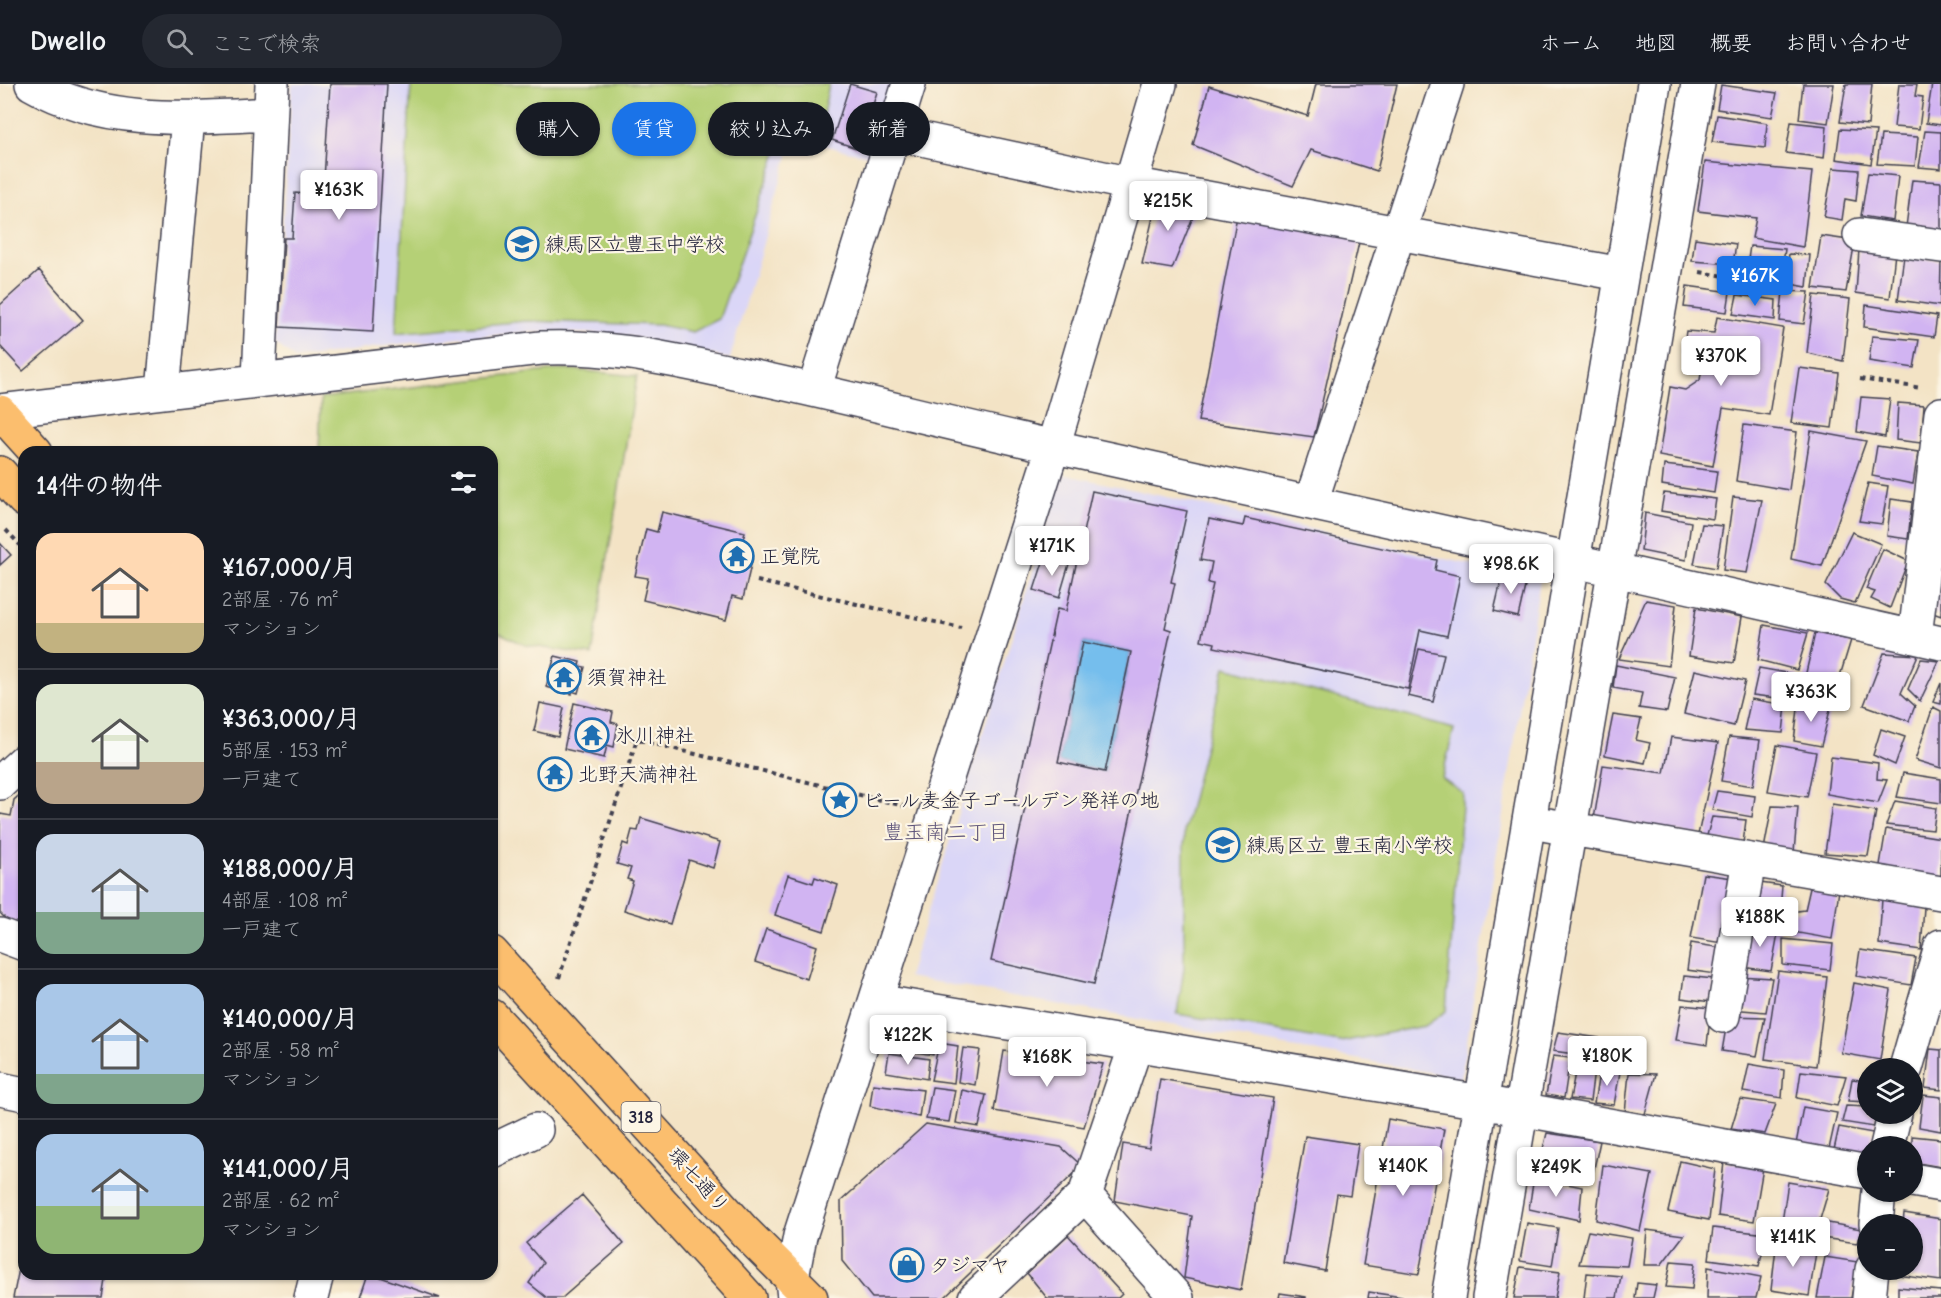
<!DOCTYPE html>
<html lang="ja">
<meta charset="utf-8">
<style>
body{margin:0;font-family:"Comic Neue","Klee One",sans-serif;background:#242831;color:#f1f3f6;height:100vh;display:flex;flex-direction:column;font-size:22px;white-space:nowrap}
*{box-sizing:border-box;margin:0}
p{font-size:20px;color:#9ea1a6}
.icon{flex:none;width:33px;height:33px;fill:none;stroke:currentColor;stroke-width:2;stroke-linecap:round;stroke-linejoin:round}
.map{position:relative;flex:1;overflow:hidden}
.side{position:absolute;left:18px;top:362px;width:480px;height:834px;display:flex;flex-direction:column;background:#171b24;border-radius:18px;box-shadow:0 2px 4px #0004}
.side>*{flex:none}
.guide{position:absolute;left:516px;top:18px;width:570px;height:54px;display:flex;gap:12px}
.tools{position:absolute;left:1857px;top:974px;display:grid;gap:12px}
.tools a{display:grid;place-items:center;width:66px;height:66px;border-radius:50%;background:#171b24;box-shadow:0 2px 4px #0004;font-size:30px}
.price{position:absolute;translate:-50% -51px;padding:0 14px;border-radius:6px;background:#fff;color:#222;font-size:20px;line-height:39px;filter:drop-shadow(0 2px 3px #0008)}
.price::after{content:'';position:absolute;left:50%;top:36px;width:18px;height:14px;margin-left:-9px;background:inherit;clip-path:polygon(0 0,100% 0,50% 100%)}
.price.current{background:#1a73e8;color:#fff}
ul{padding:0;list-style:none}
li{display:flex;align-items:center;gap:18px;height:150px;padding:0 18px}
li+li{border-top:2px solid #363941}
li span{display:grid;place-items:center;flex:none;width:168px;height:120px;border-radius:18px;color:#555}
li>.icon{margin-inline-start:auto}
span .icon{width:72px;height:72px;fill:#fffc;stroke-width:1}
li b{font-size:26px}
h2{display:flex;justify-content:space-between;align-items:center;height:72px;padding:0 18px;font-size:26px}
.pill{padding:0 21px;border-radius:27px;background:#171b24;box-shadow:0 2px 4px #0004;font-size:21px;line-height:54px}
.pill.current{background:#1a73e8;color:#fff}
header{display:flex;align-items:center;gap:36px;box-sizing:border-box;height:84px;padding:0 30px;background:#171b24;border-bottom:2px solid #363941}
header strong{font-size:28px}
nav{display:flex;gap:33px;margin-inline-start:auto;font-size:21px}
.search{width:420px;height:54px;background:#242831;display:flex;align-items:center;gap:15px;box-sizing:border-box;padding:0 21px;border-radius:33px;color:#9ea1a6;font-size:22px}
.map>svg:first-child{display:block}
</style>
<header>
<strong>Dwello</strong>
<div class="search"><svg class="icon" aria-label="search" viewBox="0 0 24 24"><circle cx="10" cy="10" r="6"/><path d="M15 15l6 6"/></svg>ここで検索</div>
<nav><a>ホーム</a><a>地図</a><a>概要</a><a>お問い合わせ</a></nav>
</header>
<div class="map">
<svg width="1941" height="1214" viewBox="0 0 1941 1214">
<rect width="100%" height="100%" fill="#fcf5e5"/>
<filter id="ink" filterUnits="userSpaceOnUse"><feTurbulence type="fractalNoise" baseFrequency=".0167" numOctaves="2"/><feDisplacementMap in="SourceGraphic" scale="12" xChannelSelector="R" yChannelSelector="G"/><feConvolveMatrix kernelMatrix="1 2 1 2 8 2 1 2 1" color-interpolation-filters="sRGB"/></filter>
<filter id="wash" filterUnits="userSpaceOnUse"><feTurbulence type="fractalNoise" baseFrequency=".008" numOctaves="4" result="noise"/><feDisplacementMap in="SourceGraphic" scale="24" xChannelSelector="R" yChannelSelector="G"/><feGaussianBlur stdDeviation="1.35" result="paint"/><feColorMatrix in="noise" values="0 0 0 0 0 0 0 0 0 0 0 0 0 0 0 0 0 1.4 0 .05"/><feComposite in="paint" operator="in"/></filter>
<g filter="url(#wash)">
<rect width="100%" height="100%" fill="#f3e3c5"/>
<!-- built -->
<path fill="#dad6f7" d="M292 0H893L869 72 793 54 730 275 618 250 527 248 399 260 295 275 275 259Z
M1062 390 1540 496 1461 994 908 893Z"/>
<!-- green -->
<path fill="#b5d076" stroke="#6c7958" stroke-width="1.5" d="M411 0H829L823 31 786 43 719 235 693 248 659 241 526 237 396 249Z
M565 285 637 292 592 571 525 561 500 549 492 548V368L319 367 321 314Z
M1225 583 1454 645 1442 694 1463 709 1446 927 1425 942 1340 958 1177 930 1184 884V746Z"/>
<!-- water -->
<path fill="#75beed" stroke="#4c7094" stroke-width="1.5" d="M1083 558 1131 568 1105 688 1058 678Z"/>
<g id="blocks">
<!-- building -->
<path fill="#d1b4f2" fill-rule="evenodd" d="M330 0H387L373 248 279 243 284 154H292L295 109 323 111Z
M850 0 877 8 859 65 832 56Z
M1316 0H1397L1377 87 1311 66 1293 102 1193 61 1209 2 1308 32Z
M1803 0H1834L1828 39 1799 35Z
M1846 0H1872L1868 41 1840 38Z
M1899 0H1917L1915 12 1923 13 1919 45 1894 43Z
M1932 0H1941V41L1926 39Z
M1721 1 1777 9 1772 33 1717 25Z
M1717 31 1767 39 1765 64 1712 58Z
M1791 38 1827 42 1824 74 1786 69Z
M1840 45 1876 47 1871 80 1836 75Z
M1925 47 1941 48V85L1919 83Z
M1881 51 1918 53 1915 82 1877 80Z
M1705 78 1812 88 1803 163 1752 154 1756 134 1698 127Z
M1833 84 1859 86 1856 117 1845 115 1842 136 1824 133Z
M1868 89 1898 92 1893 137 1861 132Z
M1912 96 1941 98V148L1906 143Z
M1158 112 1197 123 1172 185 1142 180Z
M1237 132 1361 150 1314 353 1198 337Z
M1821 152 1855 157 1846 208 1813 204Z
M1695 154 1736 160 1733 180 1692 177Z
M1750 162 1785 165 1782 187 1747 182Z
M1859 165 1895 169 1890 214 1856 209Z
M1789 170 1810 171 1807 203 1785 199Z
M1904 172 1941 177 1940 222 1898 216Z
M39 186 83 236 23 287 0 262V221Z
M1687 202 1730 208 1727 228 1684 223Z
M1783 207 1809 208 1804 240 1780 237Z
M1737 211 1776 216 1775 236 1733 230Z
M1814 211 1850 215 1843 277 1807 269Z
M1866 221 1937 232 1934 253 1864 243Z
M1717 233 1783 244 1769 331 1723 324 1713 382 1659 372 1670 303 1685 306 1700 296 1704 269 1683 267 1686 247 1714 249Z
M1872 252 1919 256 1914 284 1869 277Z
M1799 284 1839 289 1832 344 1791 339Z
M1861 313 1890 315 1885 353 1857 348Z
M1898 319 1924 321 1921 359 1896 356Z
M1744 341 1797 348 1789 406 1736 397Z
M1811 347 1866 357 1822 482 1791 475Z
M1877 362 1918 368 1913 400 1872 392Z
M1664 381 1717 387 1714 409 1662 401Z
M1868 399 1888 402 1882 440 1859 437Z
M1092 407 1187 427 1171 498 1175 499 1165 544 1171 546 1094 900 991 877 1025 724 1014 721 1057 525 1066 527ZM1083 558 1131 568 1105 688 1058 678Z
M1664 409 1716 415 1713 435 1661 427Z
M1733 413 1762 416 1747 489 1723 486Z
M1891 415 1912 418 1908 455 1887 452Z
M662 428 745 448 740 469 753 472 743 515 732 512 726 536 643 516 648 494 635 492 646 445 657 448Z
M1645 429 1691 438 1686 476 1641 467Z
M1245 434 1437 476 1435 486 1460 492 1447 552 1420 546 1408 605 1214 563 1215 559 1201 556 1213 500 1208 499 1212 478 1200 476 1209 435 1243 442Z
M1702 440 1723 442 1716 484 1694 480Z
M1852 448 1881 460 1855 519 1840 515 1826 501Z
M0 459 11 471 0 481Z
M1883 465 1908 477 1890 524 1871 515 1875 508 1866 505Z
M1045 472 1069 480 1059 514 1034 506Z
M1941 472V497H1936Z
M1503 489 1527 494 1518 533 1494 527Z
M1938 503 1941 504V532L1933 529Z
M1646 516 1676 521 1669 582 1619 575Z
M1696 524 1742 533 1734 579 1689 572Z
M1764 541 1808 549 1797 586 1758 576Z
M1815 549 1851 556 1832 618 1801 611Z
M1419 565 1444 570 1433 618 1408 612Z
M1884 569 1918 571 1901 609 1915 622 1909 637 1864 621Z
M555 572 580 578 579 582 585 583 578 609 572 607V610L546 603Z
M1921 575 1939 577 1920 617 1908 605Z
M1616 581 1675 593 1667 628 1639 624 1642 609 1613 604Z
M1759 584 1798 591 1792 616 1753 611Z
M1695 586 1745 597 1734 642 1684 630Z
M1941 599V620L1933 618Z
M1751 615 1786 621 1783 649 1744 646Z
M1799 617 1831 622 1821 662 1794 657Z
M540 619 564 624 558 653 534 647Z
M574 619 613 628 611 638 618 640 614 663 607 661 604 674 564 665Z
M1933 623 1941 627V684L1915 676Z
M1613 631 1641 635 1636 656 1650 659 1645 679 1605 671Z
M1881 645 1905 653 1895 681 1873 671Z
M1671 653 1718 659 1698 751 1594 735 1603 681 1664 689Z
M1729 653 1760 656 1753 702 1721 697Z
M1777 661 1816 668 1807 713 1768 707Z
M1831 673 1878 679 1877 695 1887 696 1878 719 1827 710Z
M1903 689 1941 695V719L1897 713Z
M24 707V840L8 837 0 829V730L11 732 14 716Z
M1717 707 1755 712 1752 733 1712 726Z
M1895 717 1936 724 1933 746 1886 741Z
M1832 720 1876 727 1868 772 1825 769Z
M1772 722 1798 723 1794 768 1764 765Z
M1712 733 1746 736 1743 759 1706 755Z
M641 734 720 758 713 784 689 776 670 840 624 826 633 797 627 795 631 784 617 780 623 759 628 761 632 746 638 747Z
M1886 745 1941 754V798L1879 787Z
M1703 790 1733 794 1722 859 1691 854Z
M788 791 813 799 815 793 838 801 824 847 775 831Z
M1753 798 1782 802 1779 839 1748 834Z
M1810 804 1839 806 1832 855 1787 847 1790 828 1805 826Z
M1882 815 1924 823 1921 866 1879 860Z
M1749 842 1779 844 1771 887 1741 883Z
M766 845 817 862 807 895 755 878Z
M1783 855 1833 860 1830 886 1783 881Z
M1691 859 1722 864 1716 890 1687 886Z
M1860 866 1916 874 1911 901 1856 892Z
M1778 887 1827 893 1816 982 1765 975Z
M1684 892 1714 895 1711 918 1681 914Z
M1738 892 1772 894 1766 928 1730 925Z
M1854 899 1891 906 1880 976 1841 969Z
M1682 921 1711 924 1707 961 1676 956Z
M1728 932 1765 933 1757 972 1722 967Z
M894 943 935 948 933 971 891 964Z
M1558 948 1599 954 1596 973 1553 967Z
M1606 955 1635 957 1631 983 1601 979Z
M939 959 958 962 954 999 931 996Z
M963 964 980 966 975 1001 958 998Z
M1930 965 1941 966V1006L1925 1004Z
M1004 967 1103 980 1084 1043 994 1027Z
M889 969 929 975 927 995 886 988Z
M1553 972 1570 974 1564 1014 1546 1011Z
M1577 978 1595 979 1590 1017 1570 1015Z
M1749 980 1784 986 1782 1014 1743 1008Z
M1600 984 1620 988 1614 1021 1594 1019Z
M1801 987 1846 992 1837 1022 1797 1014Z
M1629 989 1656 990 1645 1030 1625 1029Z
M1160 995 1273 1014 1241 1206 1184 1194 1192 1132 1115 1117 1123 1060 1149 1064Z
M1852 995 1868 997V1018L1848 1017Z
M873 1000 923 1006 919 1033 870 1022Z
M932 1003 955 1006 949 1038 926 1035Z
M962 1006 986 1011 979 1043 956 1039Z
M1923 1011 1941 1013V1047L1919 1043Z
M1740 1015 1776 1020 1765 1050 1731 1045Z
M1846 1022 1868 1023V1029H1876L1874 1043 1842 1038Z
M1803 1023 1837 1029 1829 1065 1796 1060Z
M1388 1035 1444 1045 1419 1190 1363 1181Z
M926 1040 1061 1063 1082 1082 944 1214H872L842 1177 841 1117Z
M1839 1043 1873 1049 1870 1062H1868V1072L1834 1066Z
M1547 1049 1600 1057 1592 1094 1539 1081Z
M1305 1052 1358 1060 1350 1112 1337 1110 1325 1187 1283 1179Z
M1912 1052 1941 1055V1083L1912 1078Z
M1680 1077 1715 1085 1709 1136 1668 1128Z
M1724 1078 1763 1084 1754 1137 1718 1132Z
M1603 1081 1652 1090 1640 1147 1596 1136Z
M1534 1093 1582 1103 1579 1136 1529 1125Z
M1788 1098 1829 1105 1816 1149 1781 1145Z
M582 1111 624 1160 562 1214H547L529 1199 543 1179 526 1159Z
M1904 1129 1941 1135V1197L1898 1191 1899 1185H1912V1140H1903Z
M1823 1138 1861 1145 1857 1159 1822 1154Z
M1527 1139 1558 1144 1552 1182 1520 1177Z
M1713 1144 1767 1150 1759 1182 1709 1175Z
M1647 1146 1684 1151 1661 1181H1644Z
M1588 1147 1632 1154 1627 1182 1579 1180Z
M1068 1151 1122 1210 1118 1214H1047L1027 1189Z
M1777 1155 1817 1162 1809 1212 1771 1206Z
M23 1165 24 1190H107L103 1214H13Z
M1825 1173 1858 1178 1851 1214H1817Z
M1671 1177 1695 1179 1692 1205 1666 1203Z
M1520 1183 1560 1188 1555 1214H1514Z
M1708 1183 1761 1193 1756 1214H1707Z
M1587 1189 1621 1192 1617 1214H1584Z
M368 1190H372L440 1214H360Z
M1637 1199 1656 1201 1653 1214H1635Z
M1898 1203 1941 1207V1214H1898Z
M1369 1208 1402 1213V1214H1368Z
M1280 1209 1306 1213V1214H1279Z"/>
</g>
</g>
<g filter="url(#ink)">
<use href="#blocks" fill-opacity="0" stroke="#413f50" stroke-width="1.5"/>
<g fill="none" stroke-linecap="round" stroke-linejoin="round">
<defs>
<path id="minor" d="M32 0C105 42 190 34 270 30
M894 49 1131 100 1621 190
M1860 151 1941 162
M259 295 272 0
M814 306 909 0
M163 307 188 34
M0 327 541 264C613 261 671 276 740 290 846 312 950 340 1055 363 1351 429 1646 491 1941 559
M1311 418 1447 0
M1915 553 1941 330
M0 699 24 677
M1548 741 1941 809
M0 851 24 860
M876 917 1481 1018 1868 1088
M1723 932 1749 776
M1906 984 1941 862
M0 1005 24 1010
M1887 1062 1895 1029
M492 1067 536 1046
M1912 1096 1941 1101
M1085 1111 1177 1214
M1876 1140 1879 1107
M311 1214 317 1190
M794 1214 792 1194 800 1152 1053 363 1160 0
M975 1214 1085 1111 1136 961
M1448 1214 1654 0
M1489 1214 1698 0
M1869 1214 1872 1185"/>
<path id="major" d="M0 328 36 368
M0 389 24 416
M492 869 745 1148 811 1214
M492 932 749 1214"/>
</defs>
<!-- minor casing -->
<use href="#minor" stroke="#413f50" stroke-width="36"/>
<!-- major casing -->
<use href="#major" stroke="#413f50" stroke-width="36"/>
<!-- path -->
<path stroke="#413f50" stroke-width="4" stroke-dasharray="4.5 4.5" stroke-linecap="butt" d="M1700 188 1774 200
M1860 295 1922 304
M6 446 24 465
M757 497 961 544
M631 654 904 722
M559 894 637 655"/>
<!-- minor -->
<use href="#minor" stroke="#fff" stroke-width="33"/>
<!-- major -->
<use href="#major" stroke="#fbbe6e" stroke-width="33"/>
</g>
</g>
<!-- icons -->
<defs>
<symbol id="school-ring" viewBox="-11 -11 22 22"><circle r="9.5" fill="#fcf5e5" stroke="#1f6fb2" stroke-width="1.5"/><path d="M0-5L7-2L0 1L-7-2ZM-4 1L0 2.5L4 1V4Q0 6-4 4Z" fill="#1f6fb2"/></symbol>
<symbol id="temple-ring" viewBox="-11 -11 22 22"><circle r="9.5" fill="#fcf5e5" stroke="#1f6fb2" stroke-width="1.5"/><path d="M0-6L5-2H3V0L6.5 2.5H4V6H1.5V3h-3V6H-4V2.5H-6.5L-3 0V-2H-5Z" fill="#1f6fb2"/></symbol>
<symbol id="sight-ring" viewBox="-11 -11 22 22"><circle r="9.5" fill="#fcf5e5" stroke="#1f6fb2" stroke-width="1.5"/><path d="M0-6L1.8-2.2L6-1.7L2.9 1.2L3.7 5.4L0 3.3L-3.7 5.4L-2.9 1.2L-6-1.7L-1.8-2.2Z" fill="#1f6fb2"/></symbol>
<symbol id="shop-ring" viewBox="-11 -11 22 22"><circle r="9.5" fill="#fcf5e5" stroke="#1f6fb2" stroke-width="1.5"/><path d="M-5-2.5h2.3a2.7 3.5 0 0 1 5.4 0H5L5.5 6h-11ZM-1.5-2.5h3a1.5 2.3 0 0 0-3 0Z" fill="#1f6fb2"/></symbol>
</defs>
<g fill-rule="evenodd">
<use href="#school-ring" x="503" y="141" width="38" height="38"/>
<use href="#temple-ring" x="718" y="453" width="38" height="38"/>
<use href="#temple-ring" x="545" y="574" width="38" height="38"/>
<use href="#temple-ring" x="573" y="632" width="38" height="38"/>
<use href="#temple-ring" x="536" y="671" width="38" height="38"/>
<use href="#sight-ring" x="821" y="697" width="38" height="38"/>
<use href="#school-ring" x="1204" y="742" width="38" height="38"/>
<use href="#shop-ring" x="888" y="1162" width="38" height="38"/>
</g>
<g text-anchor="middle" stroke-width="4.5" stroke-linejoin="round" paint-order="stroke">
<!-- shield labels -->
<rect fill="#fcf5e5" stroke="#63616e" stroke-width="1.5" x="621.5" y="1018" width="39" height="30" rx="4.5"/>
<g font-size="18" font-weight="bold" fill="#22223b">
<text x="641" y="1039">318</text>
</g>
<!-- poi labels -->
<g font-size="20" fill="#22223b" stroke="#fcf5e5" text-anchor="start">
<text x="545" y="167">練馬区立豊玉中学校</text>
<text x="760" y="479">正覚院</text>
<text x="587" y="600">須賀神社</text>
<text x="615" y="658">氷川神社</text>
<text x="578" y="697">北野天満神社</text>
<text x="863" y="723">ビール麦金子ゴールデン発祥の地</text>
<text x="1246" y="768">練馬区立 豊玉南小学校</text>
<text x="930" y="1188">タジマヤ</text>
</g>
<!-- street labels -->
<g font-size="20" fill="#22223b" stroke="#fcf5e5">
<text transform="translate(699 1096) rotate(48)" y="7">環七通り</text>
</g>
<!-- neighbourhood labels -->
<g font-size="21" fill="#5f557b" stroke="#fcf5e5">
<text x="946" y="755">豊玉南二丁目</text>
</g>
</g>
</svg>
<div class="tools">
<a><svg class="icon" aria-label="layers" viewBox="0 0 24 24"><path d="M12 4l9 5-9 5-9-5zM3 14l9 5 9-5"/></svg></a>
<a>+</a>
<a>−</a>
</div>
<b class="price" style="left:339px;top:137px">¥163K</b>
<b class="price" style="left:1168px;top:148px">¥215K</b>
<b class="price current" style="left:1755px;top:223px">¥167K</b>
<b class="price" style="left:1721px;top:303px">¥370K</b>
<b class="price" style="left:1052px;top:493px">¥171K</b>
<b class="price" style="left:1511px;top:511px">¥98.6K</b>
<b class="price" style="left:1811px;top:639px">¥363K</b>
<b class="price" style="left:1760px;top:864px">¥188K</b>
<b class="price" style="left:908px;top:982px">¥122K</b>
<b class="price" style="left:1607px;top:1003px">¥180K</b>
<b class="price" style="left:1047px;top:1004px">¥168K</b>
<b class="price" style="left:1403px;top:1113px">¥140K</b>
<b class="price" style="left:1556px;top:1114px">¥249K</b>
<b class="price" style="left:1793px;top:1184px">¥141K</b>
<div class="guide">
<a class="pill">購入</a>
<a class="pill current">賃貸</a>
<a class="pill">絞り込み</a>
<a class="pill">新着</a>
</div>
<section class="side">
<h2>14件の物件<svg class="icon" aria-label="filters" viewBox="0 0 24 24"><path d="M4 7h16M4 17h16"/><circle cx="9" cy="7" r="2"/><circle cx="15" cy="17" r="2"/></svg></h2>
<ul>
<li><span style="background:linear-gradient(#ffd9b3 75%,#c2b280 0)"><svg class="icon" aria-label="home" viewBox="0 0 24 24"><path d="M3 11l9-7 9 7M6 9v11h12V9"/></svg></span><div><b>¥167,000/月</b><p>2部屋 · 76 m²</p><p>マンション</p></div></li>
<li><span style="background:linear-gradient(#dfe7d0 65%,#b9a48a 0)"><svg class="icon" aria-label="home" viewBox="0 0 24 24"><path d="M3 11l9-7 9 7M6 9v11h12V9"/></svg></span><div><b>¥363,000/月</b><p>5部屋 · 153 m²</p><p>一戸建て</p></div></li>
<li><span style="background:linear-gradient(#c9d6e8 65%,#7fa58c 0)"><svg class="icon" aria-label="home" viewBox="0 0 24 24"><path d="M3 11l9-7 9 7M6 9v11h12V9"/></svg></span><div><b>¥188,000/月</b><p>4部屋 · 108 m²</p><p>一戸建て</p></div></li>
<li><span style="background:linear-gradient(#a9c7e8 75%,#7fa58c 0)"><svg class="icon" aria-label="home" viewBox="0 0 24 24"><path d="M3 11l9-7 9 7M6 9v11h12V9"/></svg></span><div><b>¥140,000/月</b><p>2部屋 · 58 m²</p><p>マンション</p></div></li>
<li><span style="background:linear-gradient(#a9c7e8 60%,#8fb573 0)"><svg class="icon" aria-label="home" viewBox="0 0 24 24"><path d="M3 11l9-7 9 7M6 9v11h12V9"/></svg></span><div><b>¥141,000/月</b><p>2部屋 · 62 m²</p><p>マンション</p></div></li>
</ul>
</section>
</div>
